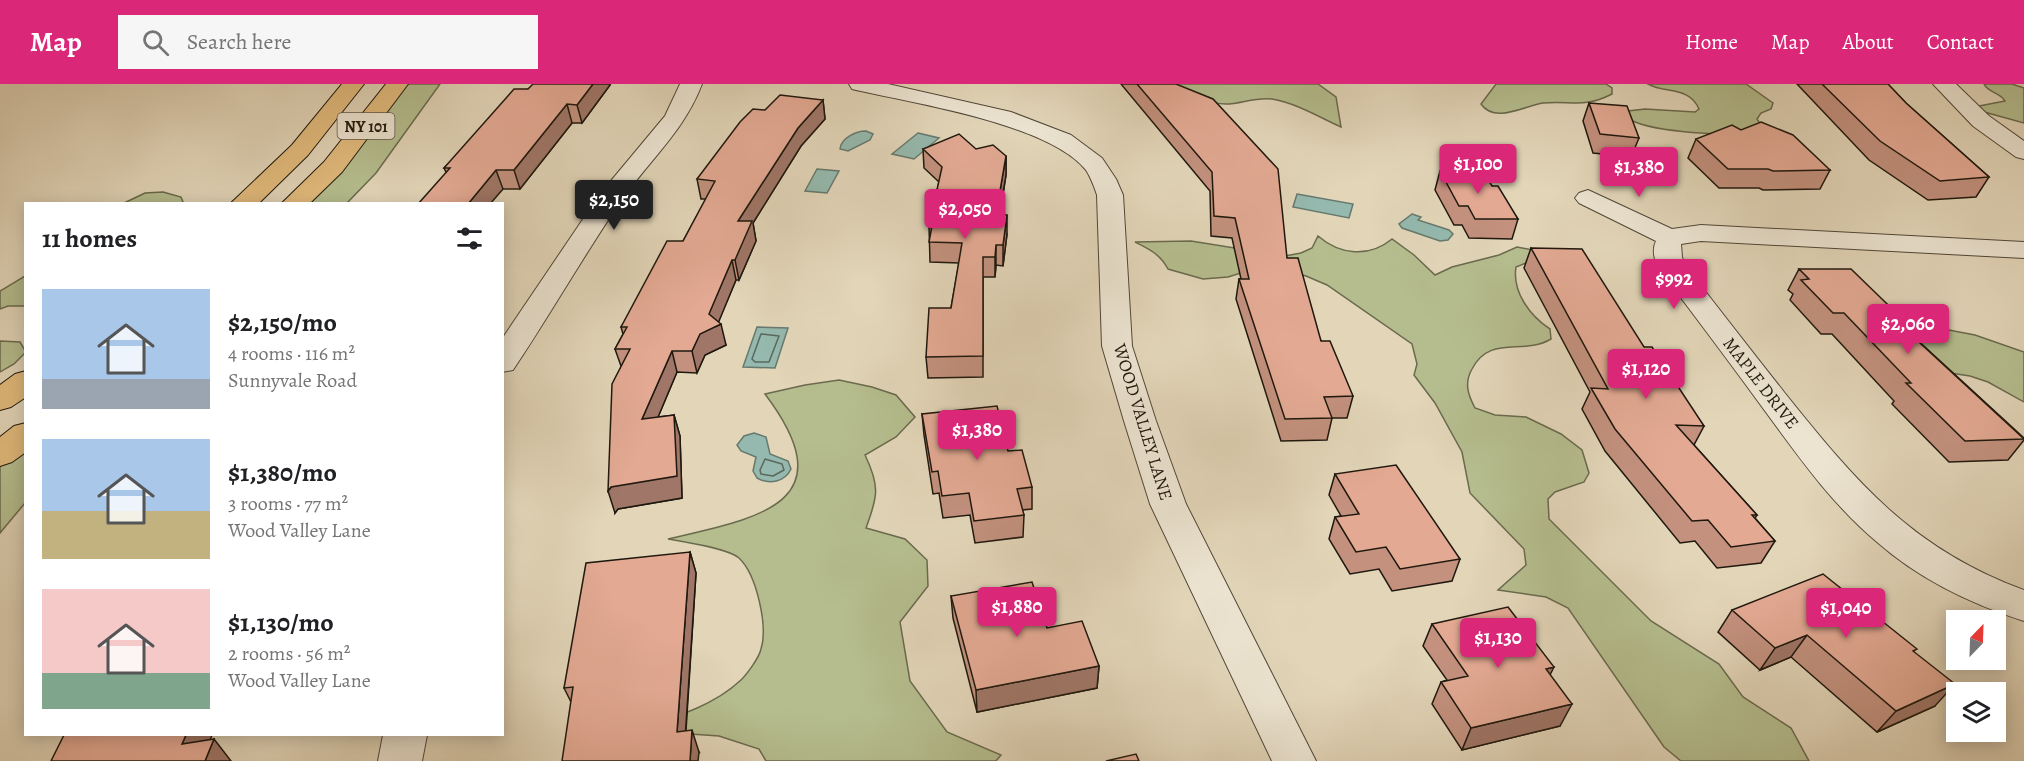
<!DOCTYPE html>
<meta charset="utf-8">
<style>
body{margin:0;font-family:Alegreya,serif;background:#f6f6f6;color:#202124;height:100vh;display:flex;flex-direction:column;font-size:22px;white-space:nowrap}
*{box-sizing:border-box;margin:0}
p{font-size:20px;color:#757577}
.icon{flex:none;width:33px;height:33px;fill:none;stroke:currentColor;stroke-width:2;stroke-linecap:round;stroke-linejoin:round}
.map{position:relative;flex:1;overflow:hidden}
.drawer{position:absolute;left:24px;top:118px;width:480px;height:534px;display:flex;flex-direction:column;background:#fff;border-radius:0px;box-shadow:0 3px 15px #0003}
.drawer>*{flex:none}
.needle{width:39px;rotate:23deg}
.tools{position:absolute;left:1946px;top:526px;display:grid;gap:12px}
.tools a{display:grid;place-items:center;width:60px;height:60px;border-radius:0px;background:#fff;box-shadow:0 3px 15px #0003;font-size:30px}
.price{position:absolute;translate:-50% -51px;padding:0 14px;border-radius:6px;background:#db2777;color:#fff;font-size:20px;line-height:39px;filter:drop-shadow(0 2px 3px #0008)}
.price::after{content:'';position:absolute;left:50%;top:36px;width:18px;height:14px;margin-left:-9px;background:inherit;clip-path:polygon(0 0,100% 0,50% 100%)}
.price.on{background:#222;color:#fff}
ul{padding:0;list-style:none}
li{display:flex;align-items:center;gap:18px;height:150px;padding:0 18px}
li span{display:grid;place-items:center;flex:none;width:168px;height:120px;border-radius:0px;color:#555}
li>.icon{margin-inline-start:auto}
span .icon{width:72px;height:72px;fill:#fffc;stroke-width:1}
li b{font-size:26px}
h2{display:flex;justify-content:space-between;align-items:center;height:72px;padding:0 18px;font-size:26px}
header{display:flex;align-items:center;gap:36px;box-sizing:border-box;height:84px;padding:0 30px;background:#db2777;color:#fff}
header strong{font-size:28px}
nav{display:flex;gap:33px;margin-inline-start:auto;font-size:21px}
.search{width:420px;height:54px;background:#f6f6f6;display:flex;align-items:center;gap:15px;box-sizing:border-box;padding:0 21px;border-radius:0px;color:#757577;font-size:22px}
.map>svg:first-child{display:block}
</style>
<header>
<strong>Map</strong>
<div class="search"><svg class="icon" aria-label="search" viewBox="0 0 24 24"><circle cx="10" cy="10" r="6"/><path d="M15 15l6 6"/></svg>Search here</div>
<nav><a>Home</a><a>Map</a><a>About</a><a>Contact</a></nav>
</header>
<div class="map">
<svg width="2024" height="677" viewBox="0 0 2024 677">
<rect width="100%" height="100%" fill="#e2d5b8"/>
<filter id="stains"><feTurbulence type="fractalNoise" baseFrequency=".00333" numOctaves="4"/><feColorMatrix values="0 0 0 0 .2 0 0 0 0 .09 0 0 0 0 .02 0 0 0 .5 -.17"/></filter>
<radialGradient id="worn" r=".72"><stop offset=".6" stop-color="#630" stop-opacity="0"/><stop offset="1" stop-color="#630" stop-opacity=".3"/></radialGradient>
<!-- green -->
<path fill="#b5bd8e" stroke="#6a6a4e" stroke-width="1.5" d="M399 0H440L376 89 346 120H294Z
M1174 0H1318L1336 13 1341 43C1319 33 1296 19 1272 15 1254 13 1241 20 1226 20 1206 20 1191 10 1174 0Z
M1496 0H1606L1612 4V10C1583 25 1571 16 1543 19 1524 22 1495 40 1481 20Z
M1648 0H1746L1773 19 1771 25 1761 29 1757 35 1761 41C1754 44 1746 47 1739 48 1714 52 1649 47 1629 35L1628 27 1645 25 1695 28 1699 25C1689 2 1666 10 1648 0Z
M1984 0H2012L2024 4V39L1977 26 1974 23 2005 17C2000 8 1988 9 1984 0Z
M163 108 181 113 183 118 179 120H122L145 109Z
M1318 152C1340 171 1369 174 1392 155L1414 171 1435 191 1452 183 1499 171 1517 163 1533 166 1526 179 1516 183C1512 208 1530 232 1550 245L1551 255C1523 272 1490 250 1472 285 1464 299 1468 311 1475 324L1495 331 1526 333 1561 350 1582 366 1589 389 1584 398 1555 408 1548 415 1549 435 1651 537 1719 580 1743 613 1791 644 1809 677H1681L1664 663 1568 524 1546 513 1498 506 1526 481 1524 465 1470 409 1462 368 1435 319 1414 291 1417 280 1412 260 1327 201 1306 192 1288 187 1244 188 1228 193 1203 195 1168 185C1160 170 1149 165 1135 158L1191 157 1285 172 1301 169 1312 164Z
M25 192V222H8L0 225V207Z
M1933 243 1975 251 2024 268V318L1988 298 1970 292 1950 289 1917 260 1922 250Z
M0 257 20 258 26 268 14 280 0 288Z
M839 296 872 303 896 311 915 333 896 353 865 371C880 402 878 412 866 444L905 455 927 476 928 502 900 538 910 597 947 648 1001 671 996 677H766L759 665 719 652 633 646C671 634 711 624 741 596 747 590 759 574 761 565 768 543 757 491 739 474 727 464 684 458 668 455 758 434 848 420 765 310L805 301Z
M25 350V419L0 449V370Z"/>
<!-- water -->
<path fill="#95b9ae" stroke="#66796e" stroke-width="1.5" d="M866 47 873 50 870 56 848 67 840 65C841 54 856 47 866 47Z
M918 49 939 54 914 75 892 70Z
M817 85 839 87 827 109 805 107Z
M1297 110 1353 120 1349 134 1293 123Z
M1412 130 1421 133 1418 136 1449 146 1453 150 1448 156 1440 157 1402 144 1399 140Z
M757 243 788 244 775 284 743 283Z
M754 349 766 353 770 370 788 377 791 385C785 398 769 401 757 394L753 387 756 373 741 367 737 361 744 352Z"/>
<g fill="none" stroke-linecap="round" stroke-linejoin="round">
<!-- shore -->
<path stroke="#5a685e" stroke-width="1.5" d="M761 250 779 252 769 278H755L752 275Z
M765 375 782 380 784 386 773 392 761 390 760 386Z"/>
<defs>
<path id="minor" d="M680 0H702C684 48 647 78 619 120 582 174 550 231 513 286L502 288V255L600 110 665 32Z
M849 0H888L1011 28 1071 51 1102 74 1116 95 1123 111 1132 262 1156 337 1186 420 1316 677H1272L1150 420 1124 337 1102 262 1097 111C1094 102 1091 94 1086 86 1048 39 911 19 852 5Z
M1933 0H1956L1989 32 2024 57V75L2016 73 1973 42Z
M1588 106 1672 145 1701 141 2024 158V174L1701 157 1681 160 1682 173 1685 181C1718 224 1751 266 1784 308 1856 398 1912 465 2024 506V537C1971 520 1919 495 1877 458 1834 422 1801 376 1768 331 1733 283 1698 236 1662 189 1655 179 1651 168 1656 157L1579 119 1575 114 1579 109Z
M383 651H427L422 677H378Z"/>
<path id="major" d="M342 0H364L308 71 258 120H230L292 61Z
M386 0H408L342 88 309 120H281L324 78Z
M26 287V313L11 323 0 326V301L15 290Z
M26 339V368L12 378 0 382V353L14 342Z"/>
</defs>
<!-- minor casing -->
<use href="#minor" stroke="#504738" stroke-width="2"/>
<!-- major casing -->
<use href="#major" stroke="#1f180e" stroke-width="2"/>
<!-- minor -->
<use href="#minor" fill="#ece4d1" fill-rule="evenodd"/>
<!-- major -->
<use href="#major" fill="#e1ba7c" fill-rule="evenodd"/>
</g>
<!-- wall -->
<path fill="#c3917e" stroke="#1f180e" stroke-width="1.5" d="M1121 0H1176L1287 174 1321 257 1353 312 1347 334H1332L1327 356 1281 357 1236 215 1239 195H1241L1232 154 1211 152 1210 107Z
M1797 0H1888L1906 19 1989 93 1976 113 1928 116 1869 76Z
M610 1 582 39H572L520 105H503L446 88 444 84 528 5Z
M823 16 825 35 801 62 753 139 756 157 739 196H736L718 238 726 261 705 271 697 289 677 288 658 333 674 331 680 352 682 414 618 425 615 429 621 282 615 265 623 250 621 243 683 157 706 115H701L697 95 765 26Z
M1589 19 1639 54 1631 73 1593 69 1583 37Z
M1696 55 1830 86 1820 105 1763 106 1759 104H1719L1688 74Z
M923 65H976L1006 72V91L1000 131 1007 150 1003 182 996 181 995 193H983V293L928 294 926 273 951 224 959 179 930 178 929 142 939 98 924 84Z
M1440 87 1492 102 1518 135 1512 155 1469 154 1462 141H1454L1435 106Z
M1531 164 1644 263 1704 342 1694 361 1757 431 1755 434 1775 457 1761 479 1717 484 1695 457 1680 459 1605 367 1582 325 1590 308 1524 184Z
M1799 185 1916 248 1913 252 2024 354V356L2008 376 1949 378 1892 320 1894 317 1832 250H1821L1790 216 1793 210 1788 206Z
M922 330 1008 367 1032 403V425L1022 426 1024 431 1023 453 975 459 970 431 943 434 939 409 933 410 924 351Z
M1335 390 1460 475 1452 497 1392 507 1379 485 1350 490 1329 455 1335 433 1341 432 1329 411Z
M690 468 696 489 686 647 699 668 571 618 564 604Z
M951 512 1047 544 1099 582 1097 604 977 628 953 534Z
M1732 526 1914 568 1935 622 1877 648 1791 573 1760 586 1718 548Z
M1432 540 1550 590 1560 642 1462 666 1432 620 1441 598 1447 596 1423 562Z"/>
<!-- shaded-wall -->
<path fill="#9f7667" stroke="#1f180e" stroke-width="1.5" d="M593 0H610V1L582 39 577 21Z
M823 16 825 35 801 62 753 139 756 157 739 196 735 176 738 137 798 44Z
M567 20 572 39 520 105 514 86Z
M1006 72V91L996 150V130Z
M496 86 503 105 490 120H468Z
M1007 131V150L1003 182V161Z
M996 161V181L995 193V173Z
M732 176 736 196 717 242 721 240 726 261 705 271 697 289 692 267Z
M672 267 677 288 648 357 642 335Z
M674 331 680 352 682 414 618 425 615 429 608 407Z
M690 468 696 489 684 670 677 648Z
M1807 551 1791 573 1760 586 1775 564Z
M1099 582 1097 604 977 628 976 606Z
M1554 583 1543 605 1546 585Z
M1955 600 1935 622 1877 648 1896 627Z
M1572 620 1560 642 1462 666 1471 644Z
M692 646 699 668 698 677H690Z
M186 651H212L202 677 182 660Z
M214 655 231 677H205Z"/>
<!-- building -->
<path fill="#e3a993" stroke="#1f180e" stroke-width="1.5" d="M533 0H593L577 21 567 20 514 86H496L468 120H418L450 84H444L514 5H528Z
M1137 0H1176L1213 15 1278 85 1287 174H1298L1321 257H1330L1353 312 1324 313 1332 334 1285 335 1239 195H1249L1235 134 1214 132 1212 88Z
M1822 0H1888L1906 19 1989 93 1940 97 1880 57Z
M780 11 823 16 798 44 738 137H752L735 176H732L709 230 721 240 700 250 692 267H672L642 335 674 331 677 392 611 403 608 407 612 300 630 265H615L627 243H621L667 157H683L715 97 697 95 740 38 753 25 765 26Z
M1589 19 1627 22 1639 54 1600 50Z
M1761 38 1793 51 1830 86 1773 87 1768 85H1728L1696 55 1732 41 1741 46Z
M959 50 976 65 993 61 1006 72 996 130 1007 131 1003 161H996L995 173H983V272L926 273 929 224H951L962 159 929 158 932 142H929L942 83 923 65Z
M1440 87H1483L1492 102H1498L1518 135H1475L1468 122H1459Z
M1531 164 1582 165 1644 263H1652L1704 342 1676 341 1757 431H1752L1775 457 1731 463 1708 436 1692 437 1615 345 1591 304 1608 305Z
M1799 185H1851L1916 248H1908L2024 355 1965 357 1906 299H1911L1844 229H1833L1801 196 1809 195Z
M997 322 1008 367 1022 366 1032 403 1017 405 1024 431 974 437 969 409 942 412 938 387 932 388 922 330Z
M1396 381 1460 475 1400 485 1386 463 1356 468 1335 433 1359 430 1335 390Z
M690 468 677 648 692 646 690 677H562L573 603 564 604 586 479Z
M1823 490 1917 565 1913 567 1955 600 1896 627 1807 551 1775 564 1732 526Z
M1032 498 1047 544 1082 537 1099 582 976 606 951 512Z
M1508 523 1554 583 1546 585 1572 620 1471 644 1441 598 1468 592 1432 540Z
M64 651H186L182 660 214 655 205 677H51Z
M1136 670 1139 677H1106Z"/>
<g text-anchor="middle" stroke-width="6" stroke-linejoin="round" paint-order="stroke">
<!-- shield labels -->
<rect fill="#ece4d1" stroke="#5c5548" stroke-width="1.5" x="337.5" y="29" width="57" height="26" rx="4.5"/>
<g font-size="16" font-weight="bold" fill="#1f180e">
<text x="366" y="48">NY 101</text>
</g>
<!-- street labels -->
<g font-size="18" fill="#1f180e" stroke="#ece4d1">
<text transform="translate(1761 299) rotate(52)" y="6">MAPLE DRIVE</text>
<text transform="translate(1143 338) rotate(73)" y="6">WOOD VALLEY LANE</text>
</g>
</g>
<rect width="100%" height="100%" filter="url(#stains)"/>
<rect width="100%" height="100%" fill="url(#worn)"/>
</svg>
<div class="tools">
<a><svg class="needle" viewBox="-14 -14 28 28"><path d="M0-13l5 13h-10z" fill="#e53935"/><path d="M0 13l5-13h-10z" fill="#757577"/></svg></a>
<a><svg class="icon" aria-label="layers" viewBox="0 0 24 24"><path d="M12 4l9 5-9 5-9-5zM3 14l9 5 9-5"/></svg></a>
</div>
<b class="price" style="left:1478px;top:111px">$1,100</b>
<b class="price" style="left:1639px;top:114px">$1,380</b>
<b class="price on" style="left:614px;top:147px">$2,150</b>
<b class="price" style="left:965px;top:156px">$2,050</b>
<b class="price" style="left:1674px;top:226px">$992</b>
<b class="price" style="left:1908px;top:271px">$2,060</b>
<b class="price" style="left:1646px;top:316px">$1,120</b>
<b class="price" style="left:977px;top:377px">$1,380</b>
<b class="price" style="left:1017px;top:554px">$1,880</b>
<b class="price" style="left:1846px;top:555px">$1,040</b>
<b class="price" style="left:1498px;top:585px">$1,130</b>
<section class="drawer">
<h2>11 homes<svg class="icon" aria-label="filters" viewBox="0 0 24 24"><path d="M4 7h16M4 17h16"/><circle cx="9" cy="7" r="2"/><circle cx="15" cy="17" r="2"/></svg></h2>
<ul>
<li><span style="background:linear-gradient(#a9c7e8 75%,#9aa5b1 0)"><svg class="icon" aria-label="home" viewBox="0 0 24 24"><path d="M3 11l9-7 9 7M6 9v11h12V9"/></svg></span><div><b>$2,150/mo</b><p>4 rooms · 116 m²</p><p>Sunnyvale Road</p></div></li>
<li><span style="background:linear-gradient(#a9c7e8 60%,#c2b280 0)"><svg class="icon" aria-label="home" viewBox="0 0 24 24"><path d="M3 11l9-7 9 7M6 9v11h12V9"/></svg></span><div><b>$1,380/mo</b><p>3 rooms · 77 m²</p><p>Wood Valley Lane</p></div></li>
<li><span style="background:linear-gradient(#f6c9c9 70%,#7fa58c 0)"><svg class="icon" aria-label="home" viewBox="0 0 24 24"><path d="M3 11l9-7 9 7M6 9v11h12V9"/></svg></span><div><b>$1,130/mo</b><p>2 rooms · 56 m²</p><p>Wood Valley Lane</p></div></li>
</ul>
</section>
</div>
